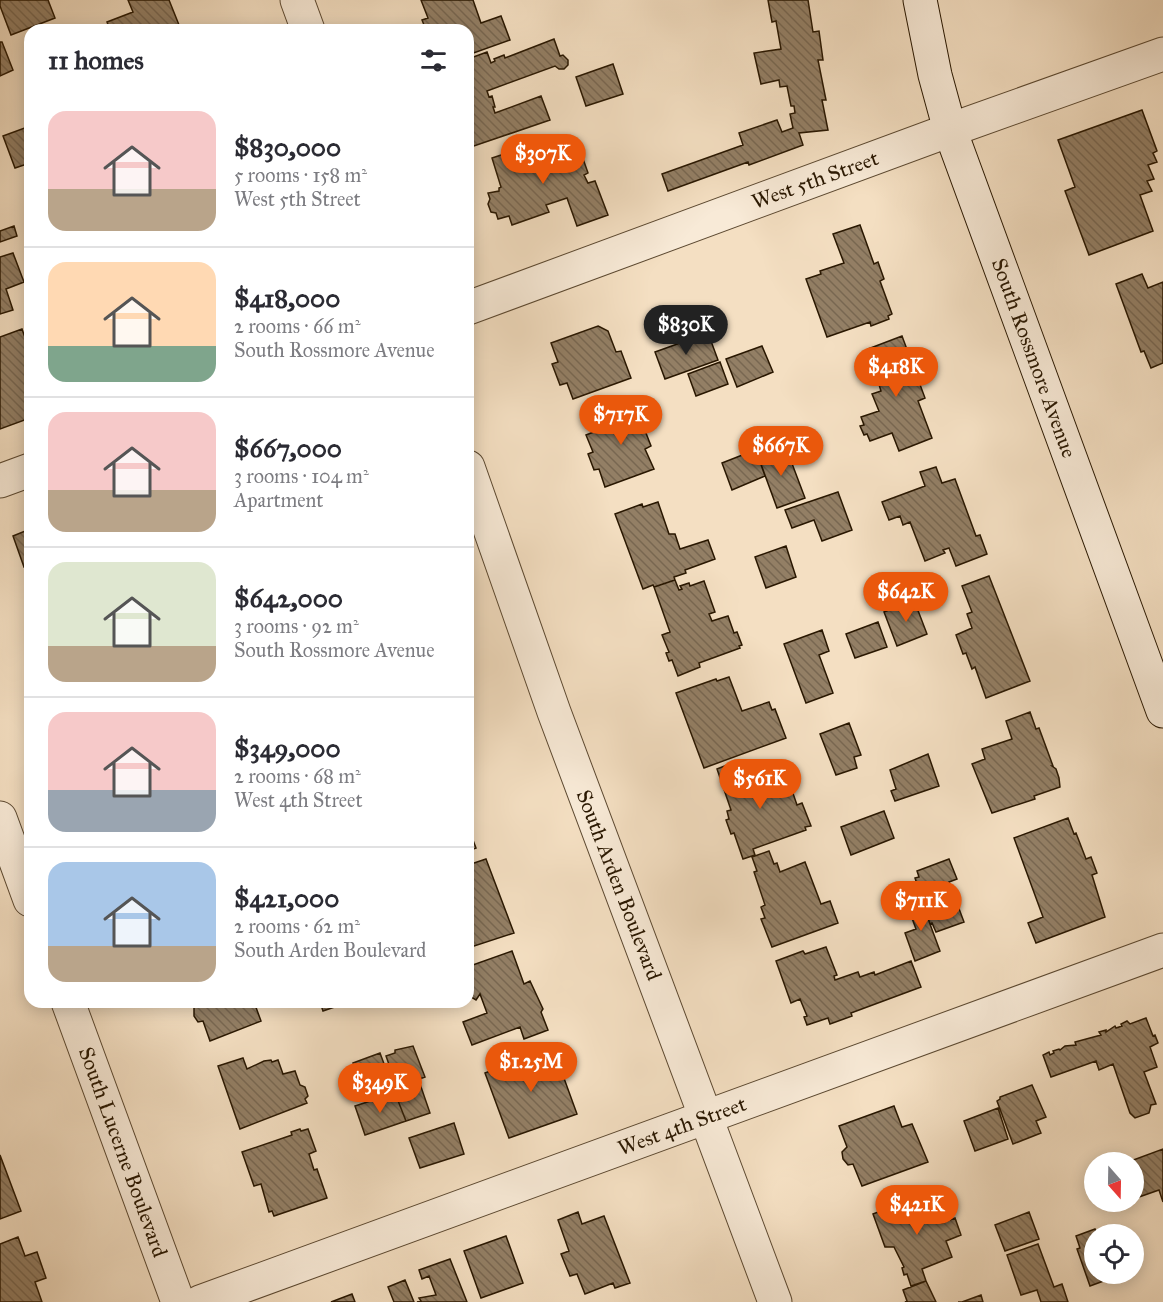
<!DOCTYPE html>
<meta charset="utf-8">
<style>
body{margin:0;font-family:"IM FELL Great Primer",serif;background:#f7f7f7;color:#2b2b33;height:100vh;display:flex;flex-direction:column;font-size:22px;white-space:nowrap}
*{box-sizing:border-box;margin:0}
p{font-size:20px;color:#7c7c81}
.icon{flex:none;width:33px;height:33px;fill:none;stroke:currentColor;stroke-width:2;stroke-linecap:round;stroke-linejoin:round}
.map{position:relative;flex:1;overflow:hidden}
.panel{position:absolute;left:24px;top:24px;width:450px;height:984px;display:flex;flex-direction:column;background:#fff;border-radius:18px;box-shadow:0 3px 15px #0003}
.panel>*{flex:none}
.needle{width:39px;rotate:160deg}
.fabs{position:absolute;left:1084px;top:1152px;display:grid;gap:12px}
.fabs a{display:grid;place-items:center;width:60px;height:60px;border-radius:50%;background:#fff;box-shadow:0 3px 15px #0003;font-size:30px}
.price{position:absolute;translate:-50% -51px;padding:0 14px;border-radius:21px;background:#ea580c;color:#fff;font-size:20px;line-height:39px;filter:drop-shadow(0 2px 3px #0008)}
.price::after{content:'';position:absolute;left:50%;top:36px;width:18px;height:14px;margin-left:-9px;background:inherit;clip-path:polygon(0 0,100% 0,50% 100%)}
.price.on{background:#222;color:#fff}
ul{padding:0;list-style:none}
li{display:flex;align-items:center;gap:18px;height:150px;padding:0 24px}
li+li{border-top:2px solid #e1e1e2}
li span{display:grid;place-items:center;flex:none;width:168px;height:120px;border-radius:18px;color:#555}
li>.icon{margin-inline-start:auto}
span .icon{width:72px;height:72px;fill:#fffc;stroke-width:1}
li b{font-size:26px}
h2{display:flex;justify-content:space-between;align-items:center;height:72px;padding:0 24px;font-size:26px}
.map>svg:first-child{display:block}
</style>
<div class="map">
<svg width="1163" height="1302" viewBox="0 0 1163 1302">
<defs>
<pattern id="building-back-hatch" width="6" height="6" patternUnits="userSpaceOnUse" patternTransform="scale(1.5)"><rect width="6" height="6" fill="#937f65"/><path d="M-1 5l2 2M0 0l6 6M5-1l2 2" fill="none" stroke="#786751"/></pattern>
</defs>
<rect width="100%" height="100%" fill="#f4dfc2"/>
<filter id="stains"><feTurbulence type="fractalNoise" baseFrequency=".00333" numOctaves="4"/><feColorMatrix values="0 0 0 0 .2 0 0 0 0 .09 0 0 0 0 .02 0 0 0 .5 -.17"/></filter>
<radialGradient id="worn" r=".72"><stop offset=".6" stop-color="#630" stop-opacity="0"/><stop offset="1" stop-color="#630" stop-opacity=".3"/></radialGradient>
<!-- building -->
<path fill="url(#building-back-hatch)" stroke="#291701" stroke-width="1.5" d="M0 0H48L55 18 11 35 0 6Z
M128 0H169L181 30H110L107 22 133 12Z
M421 0H473L481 23 501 16 510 40 468 55V30H426L422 20 428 18Z
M768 0H808L813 32 819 31 823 60H818L826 100H822L828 130 799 133 803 145 749 165 748 162 668 191 662 174 743 145 739 133 777 120 782 132 793 128 790 114 795 113 794 106H791L787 86 780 87 779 80 761 84 754 53 781 49 776 21 772 22Z
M554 39 560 56 563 55 568 60V65L564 69H559L555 66 487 91 489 97 492 96 495 107H493L495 113 541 96 550 120 468 148V59L487 52 491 63 495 61 494 59 504 55 505 58Z
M0 42H2L13 70 0 76Z
M613 64 623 94 586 106 576 77Z
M1142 110 1157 151 1153 153 1157 162 1148 165 1154 179 1147 181 1152 191 1140 195 1153 231 1089 255 1065 191 1075 187 1058 140Z
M30 126V163L15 168 3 136Z
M553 138 564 163 582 156 588 173 584 175 588 183 595 181 608 215 577 226 567 198 546 205 549 212 512 225 509 216 498 219 496 213 491 212 488 204 490 199 488 193 499 191V188L501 187 492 158Z
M860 225 874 264 878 262 884 279 880 281 892 314 888 316 889 319 871 326 870 322 827 337 806 279 821 274 820 271 844 263 833 234Z
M14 226 17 236 0 242V231Z
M13 253 24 282 6 289 13 310 0 314V257Z
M1142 274 1148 288 1163 282V363L1151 368 1144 351 1141 352 1116 284Z
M598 326 608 331 616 352 621 351 631 378 573 399 567 383 560 385 552 364 558 362 551 343Z
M22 329 30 352V418L0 429V337Z
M708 333 718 360 665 379 655 352Z
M902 336 925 398 918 401 932 438 899 451 892 433 870 441 867 434 864 435 860 426 864 425 861 417 879 411 872 394 881 391 868 349Z
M762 346 773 372 737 387 726 359Z
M720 362 728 384 696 396 688 374Z
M633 400 651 446 645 449 654 469 605 487 599 469 594 470 588 454 593 452 586 435 612 425 606 409Z
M785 445 805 498 777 508 758 456Z
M750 452 752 458 758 456 765 476 732 490 722 463Z
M936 467 942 483 955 479 976 536 980 535 987 554 956 566 949 548 943 550 945 553 925 561 910 522 903 525 900 516 889 520 882 502 925 486 920 472Z
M838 492 852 530 822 541 814 520 792 528 785 510Z
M658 502 669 534H675L680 549 708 540 715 559 685 570 686 573 674 577 675 580 654 587 653 585 643 589 615 514 642 504 643 507Z
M30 529V565L24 567 13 536Z
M786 546 796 577 766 588 755 557Z
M989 576 1030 681 986 698 975 667 972 669 966 653 963 654 956 635 972 628 967 614 972 612 962 586Z
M675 580 679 590 682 589 680 586 689 583 690 586 704 581 715 612 709 614 712 621 728 616 734 633 737 632 742 645 739 646 740 648 699 663 700 667 678 676 672 660 669 661 666 653 669 652 662 635 670 632 654 587Z
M914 600 927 634 897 646 884 612Z
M878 622 887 647 855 658 846 634Z
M822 630 829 651 819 655 833 693 806 703 784 644Z
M729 677 742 711 769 702 772 710 775 709 786 738 704 768 676 693 716 679 717 681Z
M1030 712 1036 729 1039 728 1053 766H1052L1056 769 1059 778 1060 787 1034 796 1035 799 992 813 972 764 985 759 982 749 1012 739 1006 721Z
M849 723 861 755 854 757 857 768 836 775 820 734Z
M928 754 939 786 895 801 891 791 896 789 890 770Z
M740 760 749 785 753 784 754 787 787 776 797 805 802 803 811 826 805 827 806 830 753 849 755 855 743 859 734 833 731 834 726 820 729 819 727 811 731 810 717 769Z
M884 811 894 838 851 855 841 827Z
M1068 818 1074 834 1076 833 1086 859 1091 857 1097 873 1092 875 1105 917 1036 943 1028 923 1043 917 1014 838Z
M468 827 476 848 468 851Z
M769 851 774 864 777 863 780 872 805 862 821 904 830 901 838 923 772 947 761 919 765 918 761 907 765 905 754 872 757 871 752 857Z
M486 859 514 933 468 948V865Z
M949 859 957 879 949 882 964 922 936 932 932 923 930 924 915 878 919 877 917 871Z
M920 897 940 951 915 961 905 933 916 929 906 902Z
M826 947 837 975 834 976 835 980 858 972 860 977 874 972 875 975 911 961 921 987 851 1013 852 1016 830 1024 828 1018 807 1025 804 1017 807 1016 800 999 791 1003 776 961 803 951 805 954Z
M512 951 524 984 530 981 543 1009 541 1012 548 1030 524 1039 520 1027 472 1045 463 1022 487 1013 480 994 476 1000 468 995V975L471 969 470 966Z
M194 1002H254L261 1021 210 1041 203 1021 198 1022 194 1016Z
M320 1002H349L323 1011Z
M1146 1018 1153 1036 1155 1035 1158 1043 1150 1047 1157 1067 1144 1072 1156 1104 1151 1105 1149 1113 1135 1118 1130 1113 1113 1064 1099 1070 1096 1061 1051 1077 1043 1055 1049 1052 1050 1055 1054 1053 1053 1051 1059 1049 1060 1050 1065 1046 1076 1045 1075 1042 1101 1035 1099 1032 1106 1030V1032L1115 1026 1116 1028 1122 1026 1121 1024 1127 1021 1130 1024Z
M413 1046 425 1077 397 1087 386 1056 395 1053V1050Z
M553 1048 577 1114 509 1138 485 1073Z
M380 1053 393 1088 366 1099 353 1063Z
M243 1058 247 1069 264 1061 271 1060 272 1062 278 1060 283 1074 295 1071 300 1085 305 1087 308 1096 305 1099 307 1103 240 1129 218 1066Z
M420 1084 430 1113 406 1121 395 1093Z
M1032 1085 1046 1117 1036 1121 1041 1133 1013 1144 997 1101 1000 1099V1097Z
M395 1093 406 1121 365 1135 355 1106Z
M894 1106 902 1127 912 1124 928 1162 862 1186 853 1164 848 1165 843 1159 842 1152 847 1147 839 1126Z
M998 1108 1008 1139 975 1151 964 1121Z
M454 1123 464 1154 420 1168 409 1138Z
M300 1129 301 1131 308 1129 316 1151 309 1154 314 1170 317 1169 327 1198 274 1216 272 1211 269 1212 261 1184 254 1186 242 1152 292 1135 291 1132Z
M1163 1149V1202L1159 1190 1139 1197 1134 1182V1162H1128Z
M0 1155 21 1211 0 1219Z
M933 1199 942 1223 955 1218 961 1235 946 1241 952 1257 922 1269 926 1281 911 1286 907 1274 904 1275 902 1268 904 1267 894 1247H885L873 1214 907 1201 910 1207Z
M578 1212 582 1224 604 1216 630 1283 615 1288 613 1283 585 1294 577 1274 570 1276 561 1254 569 1251 558 1220Z
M1029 1212 1039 1239 1005 1251 995 1225Z
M1095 1229 1097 1234H1095V1274H1116L1117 1276 1090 1286 1077 1249 1080 1248 1076 1236Z
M506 1236 523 1283 481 1298 464 1251Z
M18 1237 25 1256 37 1252 46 1278 35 1282 42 1302H0V1244Z
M1038 1244 1054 1287 1062 1284 1068 1302H1041L1037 1290 1021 1295 1007 1255Z
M450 1259 467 1302H417L421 1301 419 1298 436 1295 429 1276 422 1279 419 1270Z
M405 1280 414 1302H394L388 1287Z
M926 1281 936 1302H905L907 1301 903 1290Z
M352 1294 355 1302H331Z
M981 1295 983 1302H958H962Z"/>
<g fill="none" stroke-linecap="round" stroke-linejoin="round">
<defs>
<path id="minor" d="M468 308 950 130 1163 54
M0 481 30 470
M0 818 30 900
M68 1002 178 1302
M200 1302 1163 950"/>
<path id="tertiary" d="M297 0 308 30
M468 467 554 712 775 1302"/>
<path id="secondary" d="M920 0 935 75 950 130 1163 711"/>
</defs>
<!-- minor casing -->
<use href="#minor" stroke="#5c4931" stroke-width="35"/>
<!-- tertiary casing -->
<use href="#tertiary" stroke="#5c4931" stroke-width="35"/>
<!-- secondary casing -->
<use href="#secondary" stroke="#291701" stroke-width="35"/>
<!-- minor -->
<use href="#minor" stroke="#f8ead7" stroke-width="33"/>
<!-- tertiary -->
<use href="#tertiary" stroke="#f8ead7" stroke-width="33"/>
<!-- secondary -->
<use href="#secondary" stroke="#f8ead7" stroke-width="33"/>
</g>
<g text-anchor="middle" stroke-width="5" stroke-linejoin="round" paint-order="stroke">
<!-- street labels -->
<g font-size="21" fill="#291701" stroke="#f8ead7">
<text transform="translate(815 180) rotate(-20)" y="7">West 5th Street</text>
<text transform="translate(1034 358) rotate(70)" y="7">South Rossmore Avenue</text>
<text transform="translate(619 885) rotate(69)" y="7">South Arden Boulevard</text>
<text transform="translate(682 1126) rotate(-20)" y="7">West 4th Street</text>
<text transform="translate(123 1152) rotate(70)" y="7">South Lucerne Boulevard</text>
</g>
</g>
<rect width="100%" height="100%" filter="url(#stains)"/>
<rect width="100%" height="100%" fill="url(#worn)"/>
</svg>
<div class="fabs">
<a><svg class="needle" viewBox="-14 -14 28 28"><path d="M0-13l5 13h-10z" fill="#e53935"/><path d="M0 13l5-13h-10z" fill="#7c7c81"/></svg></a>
<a><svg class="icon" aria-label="locate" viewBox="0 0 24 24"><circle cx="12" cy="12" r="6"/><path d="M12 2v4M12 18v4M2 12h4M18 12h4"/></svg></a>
</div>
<b class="price" style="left:543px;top:185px">$307K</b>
<b class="price on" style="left:686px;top:356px">$830K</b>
<b class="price" style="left:896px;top:398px">$418K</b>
<b class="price" style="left:621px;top:446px">$717K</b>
<b class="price" style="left:781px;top:477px">$667K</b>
<b class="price" style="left:906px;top:623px">$642K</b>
<b class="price" style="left:760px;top:810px">$561K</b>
<b class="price" style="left:921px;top:932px">$711K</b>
<b class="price" style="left:531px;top:1093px">$1.25M</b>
<b class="price" style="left:380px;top:1114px">$349K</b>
<b class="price" style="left:917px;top:1236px">$421K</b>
<section class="panel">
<h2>11 homes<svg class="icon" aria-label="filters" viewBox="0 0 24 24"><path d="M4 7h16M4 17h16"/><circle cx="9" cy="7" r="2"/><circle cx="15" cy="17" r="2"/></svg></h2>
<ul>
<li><span style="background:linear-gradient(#f6c9c9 65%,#b9a48a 0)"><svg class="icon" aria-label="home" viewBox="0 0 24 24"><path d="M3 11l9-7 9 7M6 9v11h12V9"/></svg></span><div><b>$830,000</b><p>5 rooms · 158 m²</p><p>West 5th Street</p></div></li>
<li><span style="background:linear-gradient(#ffd9b3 70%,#7fa58c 0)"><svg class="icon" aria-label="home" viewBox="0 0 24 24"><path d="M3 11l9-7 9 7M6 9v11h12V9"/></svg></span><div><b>$418,000</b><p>2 rooms · 66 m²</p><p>South Rossmore Avenue</p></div></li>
<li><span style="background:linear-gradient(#f6c9c9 65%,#b9a48a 0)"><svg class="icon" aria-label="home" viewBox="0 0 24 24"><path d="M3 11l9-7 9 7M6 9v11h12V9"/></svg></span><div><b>$667,000</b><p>3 rooms · 104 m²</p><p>Apartment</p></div></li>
<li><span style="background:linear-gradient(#dfe7d0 70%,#b9a48a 0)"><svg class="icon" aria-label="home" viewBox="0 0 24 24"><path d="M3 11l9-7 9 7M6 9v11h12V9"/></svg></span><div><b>$642,000</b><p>3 rooms · 92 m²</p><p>South Rossmore Avenue</p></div></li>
<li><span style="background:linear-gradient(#f6c9c9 65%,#9aa5b1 0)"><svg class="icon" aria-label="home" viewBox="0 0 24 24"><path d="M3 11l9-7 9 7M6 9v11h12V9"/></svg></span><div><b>$349,000</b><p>2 rooms · 68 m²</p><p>West 4th Street</p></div></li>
<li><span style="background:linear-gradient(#a9c7e8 70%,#b9a48a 0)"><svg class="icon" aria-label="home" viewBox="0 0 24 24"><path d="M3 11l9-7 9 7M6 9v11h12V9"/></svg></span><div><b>$421,000</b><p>2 rooms · 62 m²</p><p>South Arden Boulevard</p></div></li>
</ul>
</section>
</div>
